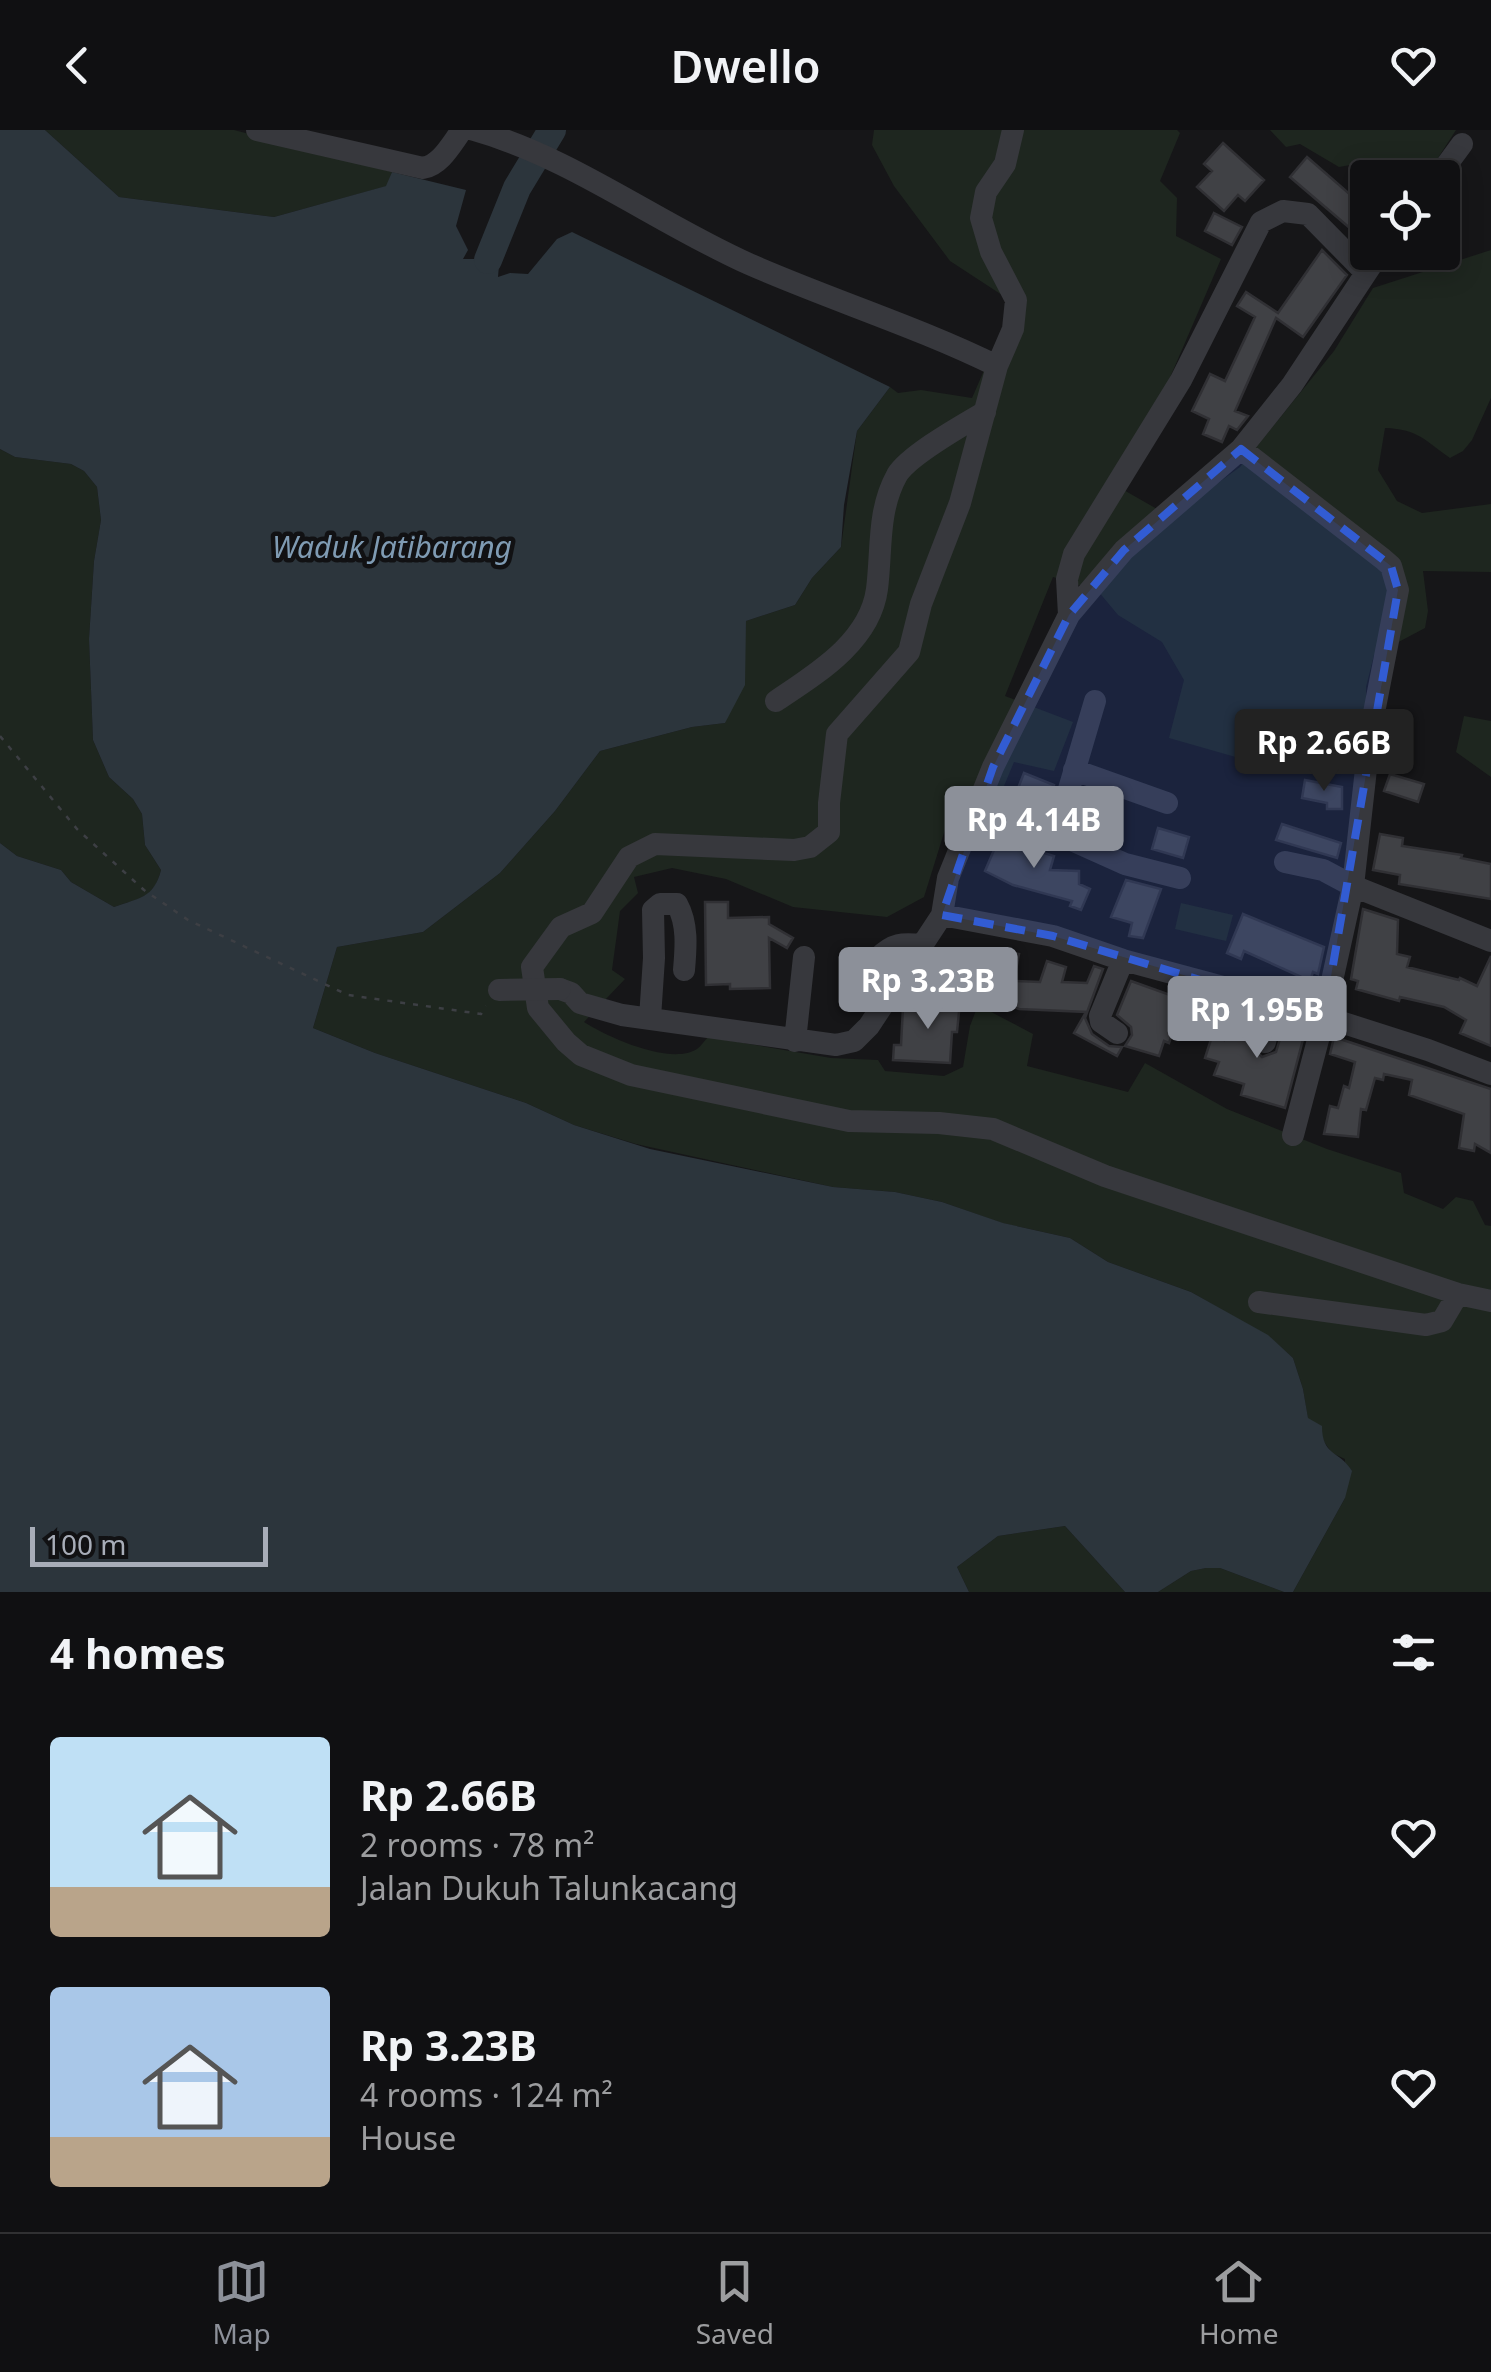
<!DOCTYPE html>
<meta charset="utf-8">
<style>
body{margin:0;font-family:"Noto Sans",sans-serif;background:#1e1e20;color:#f1f3f6;height:100vh;display:flex;flex-direction:column;font-size:38px;white-space:nowrap}
*{box-sizing:border-box;margin:0}
p{font-size:32px;color:#9c9d9f}
.icon{flex:none;width:55px;height:55px;fill:none;stroke:currentColor;stroke-width:2;stroke-linecap:round;stroke-linejoin:round}
.map{position:relative;height:1462px;overflow:hidden}
.panel{display:flex;flex-direction:column;background:#101012;flex:1}
.panel>*{flex:none}
.fabs{position:absolute;left:1350px;top:30px;display:grid;gap:20px}
.fabs a{display:grid;place-items:center;width:110px;height:110px;border-radius:10px;background:#101012;box-shadow:0 5px 25px #0003,0 0 0 2px #303032;font-size:50px}
.scale{position:absolute;left:30px;bottom:25px;width:238px;box-sizing:border-box;padding-left:10px;border:5px solid #a8adb8;border-top:0;font-size:28px;line-height:35px;white-space:nowrap;color:#a8adb8;-webkit-text-stroke:8px #111113;paint-order:stroke}
.price{position:absolute;translate:-50% -85px;padding:0 22px;border-radius:10px;background:#8c9099;color:#fff;font-size:32px;line-height:65px;filter:drop-shadow(0 2px 5px #0008)}
.price::after{content:'';position:absolute;left:50%;top:60px;width:30px;height:22px;margin-left:-15px;background:inherit;clip-path:polygon(0 0,100% 0,50% 100%)}
.price.current{background:#222;color:#fff}
ul{padding:0;list-style:none}
li{display:flex;align-items:center;gap:30px;height:250px;padding:0 50px}
li span{display:grid;place-items:center;flex:none;width:280px;height:200px;border-radius:10px;color:#555}
li>.icon{margin-inline-start:auto}
span .icon{width:120px;height:120px;fill:#fffc;stroke-width:1}
li b{font-size:42px}
h2{display:flex;justify-content:space-between;align-items:center;height:120px;padding:0 50px;font-size:42px}
header{display:flex;justify-content:space-between;align-items:center;height:130px;padding:0 50px;background:#101012;font-size:45px;font-weight:600}
.tabs{display:flex;justify-content:space-around;align-items:center;height:140px;border-top:2px solid #303032;background:#101012;font-size:28px;color:#9c9d9f}
.tabs a{display:grid;justify-items:center;gap:5px}
.tabs .current{color:#8c9099}
.map>svg:first-child{display:block}
</style>
<header><svg class="icon" aria-label="back" viewBox="0 0 24 24"><path d="M15 5l-7 7 7 7"/></svg>Dwello<svg class="icon" aria-label="heart" viewBox="0 0 24 24"><path d="M12 20l-8-8c-3-5 5-10 8-4 3-6 11-1 8 4z"/></svg></header>
<div class="map">
<svg width="1491" height="1462" viewBox="0 0 1491 1462">
<rect width="100%" height="100%" fill="#161618"/>
<!-- green -->
<path fill="#1e261f" d="M45 0H234L392 42 387 56 274 87 119 67Z
M874 0H1177L1180 3 1160 51 1177 68 1176 106 1221 129 1122 359 1171 387 1240 337 1334 221 1373 158 1491 120V268L1472 310 1463 321 1450 328C1425 311 1419 299 1385 298L1378 340 1397 371 1422 383 1491 374V442L1423 441 1428 481 1425 498 1374 525 1366 557V604L1351 643 1292 632 1267 636 1169 608 1184 550 1162 512 1118 485 1098 461 1053 447 1005 566 1073 592 1054 641 1014 632 999 668 958 658 924 767 887 787 793 777 726 749 672 738 634 747 638 763 620 781 612 840 625 849 584 892C607 907 671 936 697 919 701 916 704 911 708 907L831 928 878 930 885 941 944 946 963 937 970 896 978 875 1033 904 1027 936 1128 962 1145 933 1227 979 1327 1019 1401 1043 1404 1063 1443 1079 1456 1067 1473 1071 1485 1095 1491 1096V1462H1293L1345 1368V1329L1332 1323 1308 1289 1303 1259 1293 1228 1268 1206 1191 1162 1108 1132 1070 1108 1002 1093 942 1072 895 1062 833 1057 636 1014 574 995 526 973 375 923 313 898 337 817 423 802 500 743 555 681 600 621 692 597 725 593 744 518 746 491 795 475 812 448 841 417 857 301 890 257 898 263 921 260 972 268 1010 181 1002 165 950 131 894 56 872 15Z
M1270 0H1456L1425 48 1386 47 1362 33 1339 37 1300 14 1286 17Z
M0 319 15 327 71 334 84 341 97 357 101 390 94 431 89 509 93 610 109 647 133 669 142 684 145 715 161 740C154 769 139 768 114 777L71 752 61 740 17 726 0 713Z
M1464 586 1491 591V647L1456 622Z
M1181 773 1233 785 1226 811 1175 799Z
M1065 1396 1125 1462H969L957 1437 998 1406Z
M1206 1438H1220L1284 1462H1158L1191 1441Z"/>
<!-- water -->
<path fill="#2c353c" d="M0 0H45L119 67 274 87 386 56 392 42 466 60 456 96 468 120 463 129H475L480 124 499 135 498 147 510 143 528 144 557 109 572 102 890 257 857 301 844 375 841 417 812 448 795 475 746 491 745 555 725 593 692 597 600 621 555 681 500 743 423 802 337 817 313 898 375 923 526 973 574 995 650 1019 833 1057 895 1062 942 1072 1003 1093 1070 1108 1108 1132 1191 1162 1268 1205 1293 1228 1303 1259 1308 1288 1322 1296C1322 1326 1339 1320 1352 1341L1345 1368 1293 1462H1284L1220 1438H1206L1191 1441 1158 1462H1125L1065 1396 998 1406 957 1437 969 1462H0V713L17 726 61 740 71 752 114 777C139 768 154 768 161 740L145 715 142 684 133 669 109 647 93 610 89 509 94 431 101 390 97 357 84 341 71 334 15 327 0 319Z"/>
<g fill="none" stroke-linecap="round" stroke-linejoin="round">
<!-- river -->
<path stroke="#2c353c" stroke-width="28" d="M488 130 517 58 552 0"/>
</g>
<!-- building -->
<path fill="#404145" stroke="#303034" stroke-width="2.5" d="M1223 13 1264 50 1245 71 1238 65 1224 81 1197 57 1212 41 1204 34Z
M1307 27 1368 80V95L1358 105 1290 47Z
M1214 83 1242 97 1232 115 1205 101Z
M1322 120 1347 145 1303 207 1276 188 1235 281 1248 286 1237 300 1229 296 1222 312 1203 304 1209 289 1192 281 1210 244 1225 251 1255 187 1237 176 1246 162 1278 183Z
M1024 643 1054 655 1046 683 1013 671Z
M1390 644 1424 654 1418 672 1384 661Z
M1305 650 1342 657V679H1327V673L1302 668Z
M1282 694 1341 713 1337 728 1276 710Z
M1158 698 1189 707 1183 728 1152 719Z
M1003 699 1019 705 1015 714 1054 726 1050 740 1079 741V754L1090 759 1081 780 1070 776 1072 771 1013 755 985 741Z
M1380 704 1403 708 1402 716 1462 725 1461 728 1491 734V769L1399 754 1400 745 1373 740Z
M1126 750 1161 759 1143 808 1129 806 1132 793 1111 787Z
M705 772H728V788L769 787V794L793 808 787 818 769 808 770 858 730 859V854L706 855Z
M1363 779 1398 790 1397 824 1410 827 1407 837 1459 850 1460 848 1477 856 1491 826V916L1460 903 1466 890 1444 877 1400 867 1399 871 1356 859 1358 851 1351 849Z
M1243 784 1324 817 1318 844 1313 842 1310 851 1244 821 1241 829 1227 823Z
M1001 821 1019 824 1014 851 1040 852 1047 831 1066 837 1062 852 1087 853 1094 836 1103 839 1085 888 1092 904 1109 916 1122 917 1117 926 1074 903 1086 882 1019 879 978 863 984 850 995 854Z
M1131 851 1187 871 1177 902 1173 901 1169 913 1164 911 1159 926 1125 916 1132 905 1131 897 1117 885Z
M926 869 960 872 957 902H952L950 933 893 930 894 915H901L903 877 925 878Z
M1233 882 1255 888 1250 915 1262 927 1276 922 1285 892 1306 898 1285 978 1241 965 1244 954 1214 945 1219 932 1205 928 1212 906 1224 910Z
M1334 907 1491 959V1023L1475 1014 1474 1021 1459 1018 1464 984 1409 965 1412 950 1384 944 1383 950 1375 948 1366 980 1361 979 1358 1007 1324 1004 1330 976 1338 978 1344 956 1349 958 1355 932 1330 924Z"/>
<g fill="none" stroke-linecap="round" stroke-linejoin="round">
<!-- path -->
<path stroke="#3d3f44" stroke-width="2.5" stroke-dasharray="5 8" stroke-linecap="butt" d="M0 606 77 699 144 760 188 790 348 865 481 884 486 876"/>
<!-- minor -->
<path stroke="#37383d" stroke-width="22" d="M257 0 423 38C441 35 452 13 462 0
M474 0C571 27 657 93 749 134 831 170 918 197 997 236
M1013 0 1005 34 986 62 981 88 991 122 1016 170 1013 199 997 236 960 373 921 474 909 522 837 604 829 673V702L810 717 794 720 655 714 629 727 592 783 561 797 532 837 538 878 566 912 581 925 631 945 849 991 939 993 993 999 1105 1046 1458 1164 1491 1171
M1437 48 1462 14
M1380 122 1292 255 1241 319 1124 420 1069 485 993 637 948 748 942 785 1053 806 1123 830 1275 871 1428 920 1491 944
M1241 319 1383 429 1391 436 1398 460 1370 603 1353 756 1324 887 1293 1005
M1069 485 1067 449 1074 424 1181 250 1261 92 1283 81 1308 84 1365 142
M776 571C816 544 870 512 877 459 882 420 877 381 897 345 909 325 963 295 985 282
M1074 640 1167 673
M978 674 1056 703 1125 734 1180 748
M1056 703 1095 571
M1285 732 1323 740 1353 756 1491 811
M560 859 571 863 580 873 622 885 836 915 854 911 869 896 942 785
M891 863 878 851V828C893 813 902 813 922 815
M650 888 654 828 653 780 660 774H677C688 794 686 817 684 840
M1117 903 1101 892 1100 886 1123 830
M795 911 804 827
M1265 912 1275 871
M1259 1172 1426 1195 1442 1191 1458 1164"/>
<!-- minor-bridge -->
<path stroke="#37383d" stroke-width="22" d="M499 860 560 859"/>
</g>
<!-- marked area -->
<path fill="#325cd3" fill-opacity="0.2" stroke="#325cd3" stroke-width="8" stroke-dasharray="20 12" stroke-linejoin="round" d="M1241 319 1391 436 1398 460 1324 887 1053 806 942 785 993 637 1069 485 1124 420Z"/>
<g text-anchor="middle" stroke-width="9" stroke-linejoin="round" paint-order="stroke">
<!-- water labels -->
<g font-size="30" font-style="italic" fill="#7f9bb3" stroke="#111113">
<text x="392" y="428">Waduk Jatibarang</text>
</g>
</g>
</svg>
<div class="fabs">
<a><svg class="icon" aria-label="locate" viewBox="0 0 24 24"><circle cx="12" cy="12" r="6"/><path d="M12 2v4M12 18v4M2 12h4M18 12h4"/></svg></a>
</div>
<div class="scale">100 m</div>
<b class="price current" style="left:1324px;top:664px">Rp 2.66B</b>
<b class="price" style="left:1034px;top:741px">Rp 4.14B</b>
<b class="price" style="left:928px;top:902px">Rp 3.23B</b>
<b class="price" style="left:1257px;top:931px">Rp 1.95B</b>
</div>
<section class="panel">
<h2>4 homes<svg class="icon" aria-label="filters" viewBox="0 0 24 24"><path d="M4 7h16M4 17h16"/><circle cx="9" cy="7" r="2"/><circle cx="15" cy="17" r="2"/></svg></h2>
<ul>
<li><span style="background:linear-gradient(#bfe0f5 75%,#b9a48a 0)"><svg class="icon" aria-label="home" viewBox="0 0 24 24"><path d="M3 11l9-7 9 7M6 9v11h12V9"/></svg></span><div><b>Rp 2.66B</b><p>2 rooms · 78 m²</p><p>Jalan Dukuh Talunkacang</p></div><svg class="icon" aria-label="heart" viewBox="0 0 24 24"><path d="M12 20l-8-8c-3-5 5-10 8-4 3-6 11-1 8 4z"/></svg></li>
<li><span style="background:linear-gradient(#a9c7e8 75%,#b9a48a 0)"><svg class="icon" aria-label="home" viewBox="0 0 24 24"><path d="M3 11l9-7 9 7M6 9v11h12V9"/></svg></span><div><b>Rp 3.23B</b><p>4 rooms · 124 m²</p><p>House</p></div><svg class="icon" aria-label="heart" viewBox="0 0 24 24"><path d="M12 20l-8-8c-3-5 5-10 8-4 3-6 11-1 8 4z"/></svg></li>
</ul>
</section>
<nav class="tabs">
<a class="current"><svg class="icon" aria-label="map" viewBox="0 0 24 24"><path d="M3 6l6-2 6 2 6-2v14l-6 2-6-2-6 2zM9 4v14M15 6v14"/></svg>Map</a>
<a><svg class="icon" aria-label="saved" viewBox="0 0 24 24"><path d="M7 4h10v16l-5-4-5 4z"/></svg>Saved</a>
<a><svg class="icon" aria-label="home" viewBox="0 0 24 24"><path d="M3 11l9-7 9 7M6 9v11h12V9"/></svg>Home</a>
</nav>
